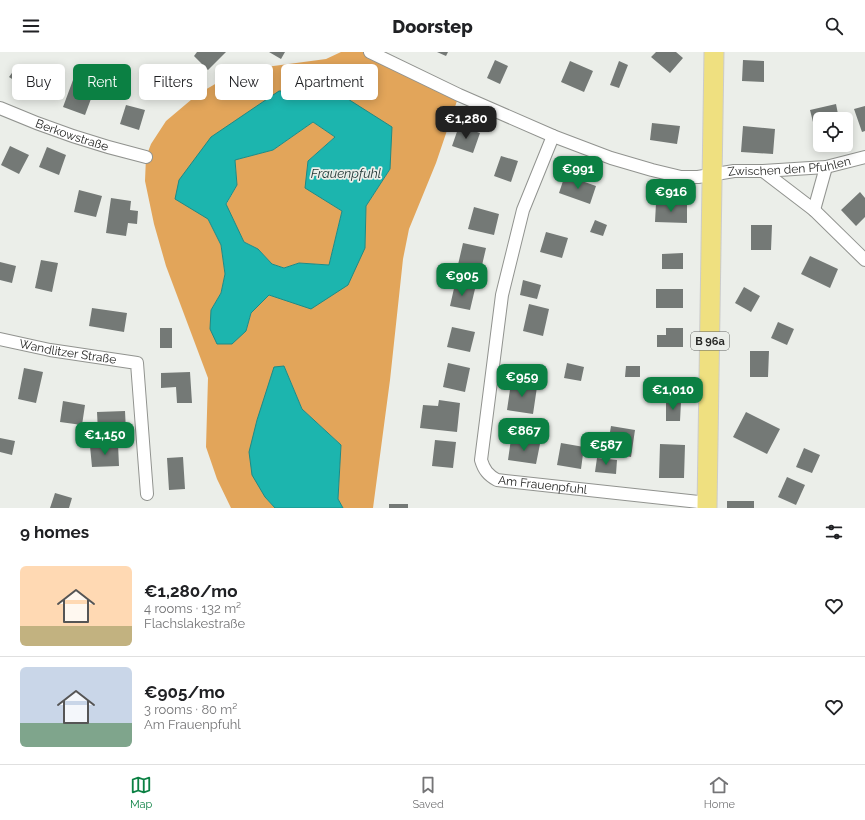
<!DOCTYPE html>
<meta charset="utf-8">
<style>
body{margin:0;font-family:Raleway,sans-serif;background:#f2f2f2;color:#202124;height:100vh;display:flex;flex-direction:column;font-size:15px;white-space:nowrap}
*{box-sizing:border-box;margin:0}
p{font-size:13px;color:#757577}
.icon{flex:none;width:22px;height:22px;fill:none;stroke:currentColor;stroke-width:2;stroke-linecap:round;stroke-linejoin:round}
.map{position:relative;height:456px;overflow:hidden}
.drawer{display:flex;flex-direction:column;background:#fff;flex:1}
.drawer>*{flex:none}
.guide{position:absolute;left:12px;top:12px;width:400px;height:36px;display:flex;gap:8px}
.tools{position:absolute;left:813px;top:60px;display:grid;gap:8px}
.tools a{display:grid;place-items:center;width:40px;height:40px;border-radius:6px;background:#fff;box-shadow:0 2px 10px #0003;font-size:20px}
.price{position:absolute;translate:-50% -34px;padding:0 9px;border-radius:8px;background:#0b8043;color:#fff;font-size:13px;line-height:26px;filter:drop-shadow(0 1px 2px #0008)}
.price::after{content:'';position:absolute;left:50%;top:24px;width:12px;height:9px;margin-left:-6px;background:inherit;clip-path:polygon(0 0,100% 0,50% 100%)}
.price.on{background:#222;color:#fff}
ul{padding:0;list-style:none}
li{display:flex;align-items:center;gap:12px;height:100px;padding:0 20px}
li+li{border-top:1px solid #e0e0e0}
li span{display:grid;place-items:center;flex:none;width:112px;height:80px;border-radius:6px;color:#555}
li>.icon{margin-inline-start:auto}
span .icon{width:48px;height:48px;fill:#fffc;stroke-width:1}
li b{font-size:17px}
h2{display:flex;justify-content:space-between;align-items:center;height:48px;padding:0 20px;font-size:17px}
.pill{padding:0 14px;border-radius:6px;background:#fff;box-shadow:0 2px 10px #0003;font-size:14px;line-height:36px}
.pill.on{background:#0b8043;color:#fff}
header{display:flex;justify-content:space-between;align-items:center;height:52px;padding:0 20px;background:#fff;font-size:18px;font-weight:800}
.menu{display:flex;justify-content:space-around;align-items:center;height:56px;border-top:1px solid #e0e0e0;background:#fff;font-size:11px;color:#757577}
.menu a{display:grid;justify-items:center;gap:2px}
.menu .on{color:#0b8043}
.map>svg:first-child{display:block}
</style>
<header><svg class="icon" aria-label="menu" viewBox="0 0 24 24"><path d="M4 6h16M4 12h16M4 18h16"/></svg>Doorstep<svg class="icon" aria-label="search" viewBox="0 0 24 24"><circle cx="10" cy="10" r="6"/><path d="M15 15l6 6"/></svg></header>
<div class="map">
<svg width="865" height="456" viewBox="0 0 865 456">
<rect width="100%" height="100%" fill="#ebeee9"/>
<!-- forest -->
<path fill="#e2a55a" fill-rule="evenodd" d="M341 0H370L459 43 436 111 409 177 403 207 390 328 373 456H343L338 447 341 393 302 357 284 314 257 368 255 380 265 445 275 456H231L217 427 206 395 208 326 166 214 154 172 145 129 146 105 151 92 166 69 198 42 234 21 266 15 326 7ZM340 42 390 117 366 154 365 196 311 256 269 243 251 261 246 279 211 258 221 241 225 222 221 193 208 167 211 85Z
M313 70 335 85 308 109 306 136 342 159 329 213 299 211 284 216 272 212 258 197 244 190 226 153 237 133 235 108 273 98Z"/>
<!-- water -->
<path fill="#1cb5ae" stroke="#1f8a85" fill-rule="evenodd" d="M279 39 340 42 392 75 390 117 366 154 365 196 348 233 311 257 269 243 251 261 246 279 232 292H217L210 277 211 258 221 241 225 222 221 193 208 167 175 147 179 128 211 85ZM313 70 335 85 308 109 305 136 342 159 329 213 299 211 284 216 272 212 258 197 244 190 226 152 237 133 235 108 273 98Z
M284 314 302 357 341 393 338 447 343 456H275L265 445 252 423 249 400 257 368 274 315Z"/>
<!-- building -->
<path fill="#747976" d="M197 0H226L208 18 194 4Z
M269 0H285L281 7Z
M437 0H448L446 4Z
M656 0H676L683 6 670 21 651 5Z
M495 8 508 14 500 32 487 26Z
M743 8 764 9V30L742 29Z
M570 9 593 19 584 40 561 30Z
M619 9 628 13 619 36 610 33Z
M17 14 36 26 29 38 9 25Z
M73 28 95 36 85 63 63 55Z
M836 52 839 67H820V82H816L810 58Z
M126 53 145 58 139 78 120 72Z
M865 54V79L862 80 854 57Z
M652 71 680 74 677 92 650 88Z
M459 74 480 81 473 101 452 94Z
M743 74 775 77 773 102 741 100Z
M10 94 29 103 19 122 1 113Z
M47 95 66 103 59 123 39 115Z
M501 104 518 109 511 130 494 124Z
M565 123 596 134 590 152 559 141Z
M79 138 102 144 96 165 74 160Z
M860 140 865 146V165L856 174 841 158Z
M111 146 131 149 130 158 138 159 137 172 128 171 126 184 106 181Z
M656 151 687 152V171L655 170Z
M474 155 499 162 494 183 468 177Z
M595 168 607 173 603 184 590 180Z
M751 173H772L771 198H751Z
M546 180 568 186 562 206 540 200Z
M463 191 486 196 480 222 457 217Z
M683 201V217H662V202Z
M810 204 838 217 830 236 801 222Z
M41 208 58 211 52 240 35 236Z
M0 210 16 214 12 231 0 228Z
M523 228 541 233 537 247 520 243Z
M455 232 475 237 470 258 450 254Z
M744 235 760 244 751 260 735 251Z
M656 237H683V256H656Z
M529 252 549 257 543 284 523 279Z
M92 256 127 261 124 280 89 274Z
M778 270 794 277 787 293 771 286Z
M452 275 475 280 470 300 447 295Z
M160 276H172V296H160Z
M666 276H683V295H657V283H666Z
M750 299H769L768 325H750Z
M448 311 470 316 465 340 443 335Z
M567 311 584 315 581 329 564 326Z
M626 314H640V325H625Z
M24 316 43 320 36 351 18 347Z
M190 320 192 351H177L176 335 161 336V321Z
M511 331 537 335 533 362 507 358Z
M439 348 460 351 457 380 420 376 423 353 438 354Z
M63 349 85 353 82 373 60 370Z
M666 350H681L680 369H666Z
M125 359 126 379 98 380 97 360Z
M746 360 780 377 767 402 733 385Z
M611 374 635 378 631 405 612 402 614 386H609Z
M0 386 15 389 12 403 0 400Z
M511 387 540 392 536 412 508 408Z
M435 388 456 390 453 416 432 414Z
M561 391 584 395 581 417 557 413Z
M118 392 119 414 92 415 90 394Z
M660 392 685 393 684 426H659Z
M804 396 820 403 812 421 796 415Z
M183 405 185 437 169 438 167 406Z
M597 406 617 408 616 422 595 420Z
M787 425 805 433 796 453 778 445Z
M55 441 72 446 69 456H50Z
M727 449H754V456H727Z
M389 452H408V456H389Z"/>
<g fill="none" stroke-linecap="round" stroke-linejoin="round">
<defs>
<g id="minor">
<path id="s1" d="M370 0 459 43 553 84 611 106 652 118 681 125H698L734 119H763L826 115 865 105"/>
<path id="s2" d="M0 56C48 77 96 93 146 105"/>
<path id="s3" d="M553 84 523 158 502 243 481 408C484 418 488 423 497 428L708 451"/>
<path d="M763 119 814 158 865 208"/>
<path d="M814 158 826 115"/>
<path id="s4" d="M0 287 50 298 137 311 147 442"/>
</g>
<path id="primary" d="M707 456 714 0"/>
</defs>
<!-- minor casing -->
<use href="#minor" stroke="#91938f" stroke-width="14"/>
<!-- primary casing -->
<use href="#primary" stroke="#cbcbcb" stroke-width="21"/>
<!-- minor -->
<use href="#minor" stroke="#fff" stroke-width="12"/>
<!-- primary -->
<use href="#primary" stroke="#efe080" stroke-width="19"/>
</g>
<g text-anchor="middle" stroke-width="3.5" stroke-linejoin="round" paint-order="stroke">
<!-- shield labels -->
<rect fill="#ebeee9" stroke="#616360" stroke-width="1" x="691" y="280" width="38" height="18" rx="3"/>
<g font-size="11" font-weight="bold" fill="#262725">
<text x="710" y="293">B 96a</text>
</g>
<!-- street labels -->
<g font-size="12" fill="#262725" stroke="#ebeee9">
<text dy="4" stroke="none"><textPath href="#s2" startOffset="77">Berkowstraße</textPath></text>
<text dy="4" stroke="none"><textPath href="#s1" startOffset="445">Zwischen den Pfuhlen</textPath></text>
<text dy="4" stroke="none"><textPath href="#s4" startOffset="69">Wandlitzer Straße</textPath></text>
<text dy="4" stroke="none"><textPath href="#s3" startOffset="406">Am Frauenpfuhl</textPath></text>
</g>
<!-- water labels -->
<g font-size="13" font-style="italic" fill="#1c3331" stroke="#ebeee9">
<text x="346" y="126">Frauenpfuhl</text>
</g>
</g>
</svg>
<div class="tools">
<a><svg class="icon" aria-label="locate" viewBox="0 0 24 24"><circle cx="12" cy="12" r="6"/><path d="M12 2v4M12 18v4M2 12h4M18 12h4"/></svg></a>
</div>
<b class="price on" style="left:466px;top:88px">€1,280</b>
<b class="price" style="left:578px;top:138px">€991</b>
<b class="price" style="left:671px;top:161px">€916</b>
<b class="price" style="left:462px;top:245px">€905</b>
<b class="price" style="left:522px;top:346px">€959</b>
<b class="price" style="left:673px;top:359px">€1,010</b>
<b class="price" style="left:524px;top:400px">€867</b>
<b class="price" style="left:105px;top:404px">€1,150</b>
<b class="price" style="left:606px;top:414px">€587</b>
<div class="guide">
<a class="pill">Buy</a>
<a class="pill on">Rent</a>
<a class="pill">Filters</a>
<a class="pill">New</a>
<a class="pill">Apartment</a>
</div>
</div>
<section class="drawer">
<h2>9 homes<svg class="icon" aria-label="filters" viewBox="0 0 24 24"><path d="M4 7h16M4 17h16"/><circle cx="9" cy="7" r="2"/><circle cx="15" cy="17" r="2"/></svg></h2>
<ul>
<li><span style="background:linear-gradient(#ffd9b3 75%,#c2b280 0)"><svg class="icon" aria-label="home" viewBox="0 0 24 24"><path d="M3 11l9-7 9 7M6 9v11h12V9"/></svg></span><div><b>€1,280/mo</b><p>4 rooms · 132 m²</p><p>Flachslakestraße</p></div><svg class="icon" aria-label="heart" viewBox="0 0 24 24"><path d="M12 20l-8-8c-3-5 5-10 8-4 3-6 11-1 8 4z"/></svg></li>
<li><span style="background:linear-gradient(#c9d6e8 70%,#7fa58c 0)"><svg class="icon" aria-label="home" viewBox="0 0 24 24"><path d="M3 11l9-7 9 7M6 9v11h12V9"/></svg></span><div><b>€905/mo</b><p>3 rooms · 80 m²</p><p>Am Frauenpfuhl</p></div><svg class="icon" aria-label="heart" viewBox="0 0 24 24"><path d="M12 20l-8-8c-3-5 5-10 8-4 3-6 11-1 8 4z"/></svg></li>
</ul>
</section>
<nav class="menu">
<a class="on"><svg class="icon" aria-label="map" viewBox="0 0 24 24"><path d="M3 6l6-2 6 2 6-2v14l-6 2-6-2-6 2zM9 4v14M15 6v14"/></svg>Map</a>
<a><svg class="icon" aria-label="saved" viewBox="0 0 24 24"><path d="M7 4h10v16l-5-4-5 4z"/></svg>Saved</a>
<a><svg class="icon" aria-label="home" viewBox="0 0 24 24"><path d="M3 11l9-7 9 7M6 9v11h12V9"/></svg>Home</a>
</nav>
